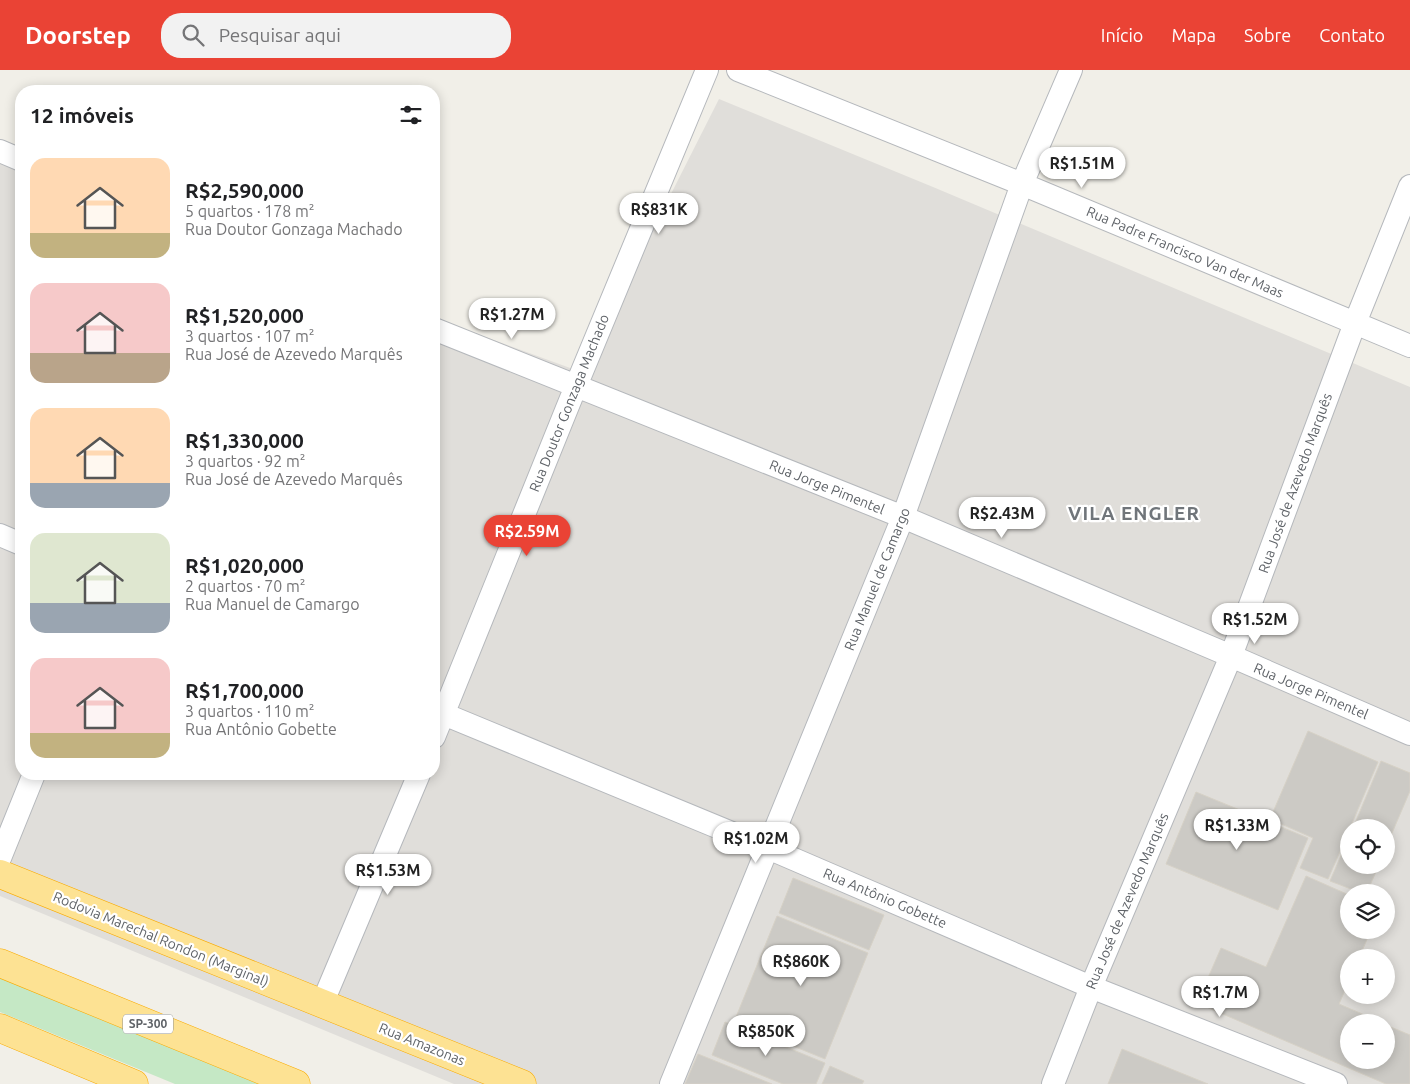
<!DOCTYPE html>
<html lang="pt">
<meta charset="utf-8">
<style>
body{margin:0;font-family:Ubuntu,sans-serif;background:#f2f2f2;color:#202124;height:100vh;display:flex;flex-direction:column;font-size:19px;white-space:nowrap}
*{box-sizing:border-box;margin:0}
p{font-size:16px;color:#757577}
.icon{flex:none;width:28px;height:28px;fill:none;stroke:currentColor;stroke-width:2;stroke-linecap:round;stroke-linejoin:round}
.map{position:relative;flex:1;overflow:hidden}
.panel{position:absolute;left:15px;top:15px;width:425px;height:695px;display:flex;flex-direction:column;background:#fff;border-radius:20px;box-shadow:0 2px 12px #0003}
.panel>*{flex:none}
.buttons{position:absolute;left:1340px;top:749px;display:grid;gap:10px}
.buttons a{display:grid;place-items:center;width:55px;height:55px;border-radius:50%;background:#fff;box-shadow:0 2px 12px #0003;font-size:25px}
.price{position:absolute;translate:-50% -42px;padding:0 11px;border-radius:18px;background:#fff;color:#222;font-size:16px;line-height:32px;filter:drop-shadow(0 1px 2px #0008)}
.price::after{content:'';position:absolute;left:50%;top:30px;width:15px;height:11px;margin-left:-8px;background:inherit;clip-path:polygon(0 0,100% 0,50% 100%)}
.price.selected{background:#ea4335;color:#fff}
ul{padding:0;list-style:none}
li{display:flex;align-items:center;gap:15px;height:125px;padding:0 15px}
li span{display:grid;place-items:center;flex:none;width:140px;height:100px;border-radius:15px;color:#555}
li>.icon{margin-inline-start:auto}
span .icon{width:60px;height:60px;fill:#fffc;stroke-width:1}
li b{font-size:21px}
h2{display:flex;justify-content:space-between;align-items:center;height:60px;padding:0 15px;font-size:21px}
header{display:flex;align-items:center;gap:30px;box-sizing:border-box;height:70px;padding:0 25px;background:#ea4335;color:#fff}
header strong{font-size:24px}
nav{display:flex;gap:28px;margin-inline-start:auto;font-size:18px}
.search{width:350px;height:45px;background:#f2f2f2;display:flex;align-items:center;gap:12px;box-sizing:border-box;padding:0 18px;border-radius:20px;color:#757577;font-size:19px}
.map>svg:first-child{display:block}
</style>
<header>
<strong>Doorstep</strong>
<div class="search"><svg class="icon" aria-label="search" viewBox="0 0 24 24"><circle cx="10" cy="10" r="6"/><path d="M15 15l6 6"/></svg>Pesquisar aqui</div>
<nav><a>Início</a><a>Mapa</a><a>Sobre</a><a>Contato</a></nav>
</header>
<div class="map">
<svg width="1410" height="1014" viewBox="0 0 1410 1014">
<rect width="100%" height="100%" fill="#f1efe8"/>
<!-- industrial -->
<path fill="#e0deda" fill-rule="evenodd" d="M719 29 933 117 1410 317V1014H454L0 826V69L21 79V704H434V248L581 302ZM1349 758H1386V795H1349ZM1349 822H1386V860H1349ZM1349 888H1386V925H1349ZM1349 952H1386V990H1349Z"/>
<!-- green -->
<path fill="#c5e8c5" d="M0 906 263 1014H175L0 942Z"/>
<!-- building -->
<path fill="#cccac5" stroke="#d6d1c6" d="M1308 661 1378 692 1350 758H1349V761L1328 809 1300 798 1313 768 1270 749Z
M1381 691 1410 703V721L1386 777V758H1353Z
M1196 722 1308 768 1278 840 1166 794Z
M1349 767V795H1379L1367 822H1359L1330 811Z
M1306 806 1349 825V860H1371L1359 888H1349V911L1339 934 1381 952H1349V990H1386V955L1410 965V1014H1386L1197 933 1221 878 1266 897Z
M793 808 884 845 869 880 779 843Z
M777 846 868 883 825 989 734 952Z
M725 952 825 993 816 1014H783L712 985Z
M1122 979 1208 1014H1108Z
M698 984 772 1014H685Z
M830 996 864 1011 862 1014H822Z"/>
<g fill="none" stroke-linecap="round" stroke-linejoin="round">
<defs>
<path id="street" d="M738 0 1022 114 1410 276
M0 81 21 90
M434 259 903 447 1231 586 1410 664
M0 465 21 474
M434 640 768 778 1091 917 1336 1014
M434 667 576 316 707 0
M0 788 34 704
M322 934 419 704
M671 1014 903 447 1022 114 1071 0
M1053 1014 1091 917 1231 586 1355 253 1410 116"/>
<path id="highway" d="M0 804 522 1014
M0 893 296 1014
M0 958 134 1014"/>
</defs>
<!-- street casing -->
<use href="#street" stroke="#b5b8bc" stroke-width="24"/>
<!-- highway casing -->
<use href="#highway" stroke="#f9ab00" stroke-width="29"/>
<!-- street -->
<use href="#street" stroke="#fff" stroke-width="22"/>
<!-- highway -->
<use href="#highway" stroke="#fde293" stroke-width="28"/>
</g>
<g text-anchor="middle" stroke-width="4.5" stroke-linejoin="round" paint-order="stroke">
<!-- shield labels -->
<rect fill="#fff" stroke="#8f9295" stroke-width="1" x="123" y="944.5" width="50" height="19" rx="4"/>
<g font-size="12" font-weight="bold" fill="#5f6368">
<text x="148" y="958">SP-300</text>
</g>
<!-- street labels -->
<g font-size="14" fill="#5f6368" stroke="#fff">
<text transform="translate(1185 182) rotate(23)" y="5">Rua Padre Francisco Van der Maas</text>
<text transform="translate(569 333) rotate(-68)" y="5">Rua Doutor Gonzaga Machado</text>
<text transform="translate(1295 413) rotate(-70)" y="5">Rua José de Azevedo Marquês</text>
<text transform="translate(827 417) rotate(22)" y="5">Rua Jorge Pimentel</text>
<text transform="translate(877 509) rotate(-68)" y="5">Rua Manuel de Camargo</text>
<text transform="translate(1311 621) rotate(23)" y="5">Rua Jorge Pimentel</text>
<text transform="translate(885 828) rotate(23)" y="5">Rua Antônio Gobette</text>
<text transform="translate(1127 831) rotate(-67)" y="5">Rua José de Azevedo Marquês</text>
<text transform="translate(161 869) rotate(22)" y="5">Rodovia Marechal Rondon (Marginal)</text>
<text transform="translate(422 974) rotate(22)" y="5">Rua Amazonas</text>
</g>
<!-- district labels -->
<g font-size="19" font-weight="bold" letter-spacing="1" fill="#70757a" stroke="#fff">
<text x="1134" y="450">VILA ENGLER</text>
</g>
</g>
</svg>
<div class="buttons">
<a><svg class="icon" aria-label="locate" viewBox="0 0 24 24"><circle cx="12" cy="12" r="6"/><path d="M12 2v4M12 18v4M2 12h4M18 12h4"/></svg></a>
<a><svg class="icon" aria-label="layers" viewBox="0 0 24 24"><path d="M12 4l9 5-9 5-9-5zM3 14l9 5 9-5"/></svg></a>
<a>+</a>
<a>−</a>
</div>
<b class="price" style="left:1082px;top:119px">R$1.51M</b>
<b class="price" style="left:659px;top:165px">R$831K</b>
<b class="price" style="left:512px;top:270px">R$1.27M</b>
<b class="price" style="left:1002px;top:469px">R$2.43M</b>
<b class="price selected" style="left:527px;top:487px">R$2.59M</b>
<b class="price" style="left:1255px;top:575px">R$1.52M</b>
<b class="price" style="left:1237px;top:781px">R$1.33M</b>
<b class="price" style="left:756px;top:794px">R$1.02M</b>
<b class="price" style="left:388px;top:826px">R$1.53M</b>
<b class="price" style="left:801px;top:917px">R$860K</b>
<b class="price" style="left:1220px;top:948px">R$1.7M</b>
<b class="price" style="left:766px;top:987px">R$850K</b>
<section class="panel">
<h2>12 imóveis<svg class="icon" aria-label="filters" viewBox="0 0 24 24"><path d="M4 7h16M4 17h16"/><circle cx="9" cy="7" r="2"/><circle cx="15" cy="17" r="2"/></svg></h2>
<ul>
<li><span style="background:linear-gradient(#ffd9b3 75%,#c2b280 0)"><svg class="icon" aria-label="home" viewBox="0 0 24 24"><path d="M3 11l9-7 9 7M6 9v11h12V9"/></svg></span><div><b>R$2,590,000</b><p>5 quartos · 178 m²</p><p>Rua Doutor Gonzaga Machado</p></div></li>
<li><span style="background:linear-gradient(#f6c9c9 70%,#b9a48a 0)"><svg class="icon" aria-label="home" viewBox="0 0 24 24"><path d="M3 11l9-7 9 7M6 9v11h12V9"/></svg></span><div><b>R$1,520,000</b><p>3 quartos · 107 m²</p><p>Rua José de Azevedo Marquês</p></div></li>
<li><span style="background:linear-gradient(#ffd9b3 75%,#9aa5b1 0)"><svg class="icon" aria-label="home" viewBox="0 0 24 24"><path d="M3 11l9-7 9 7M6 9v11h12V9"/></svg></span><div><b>R$1,330,000</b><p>3 quartos · 92 m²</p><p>Rua José de Azevedo Marquês</p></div></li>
<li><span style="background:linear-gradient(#dfe7d0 70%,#9aa5b1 0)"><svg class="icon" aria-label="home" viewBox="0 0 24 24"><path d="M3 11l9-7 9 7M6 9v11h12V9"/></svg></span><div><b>R$1,020,000</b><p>2 quartos · 70 m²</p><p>Rua Manuel de Camargo</p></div></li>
<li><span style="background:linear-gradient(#f6c9c9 75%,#c2b280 0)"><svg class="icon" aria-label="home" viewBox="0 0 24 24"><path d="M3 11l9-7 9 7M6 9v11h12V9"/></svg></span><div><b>R$1,700,000</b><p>3 quartos · 110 m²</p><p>Rua Antônio Gobette</p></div></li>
</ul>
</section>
</div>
